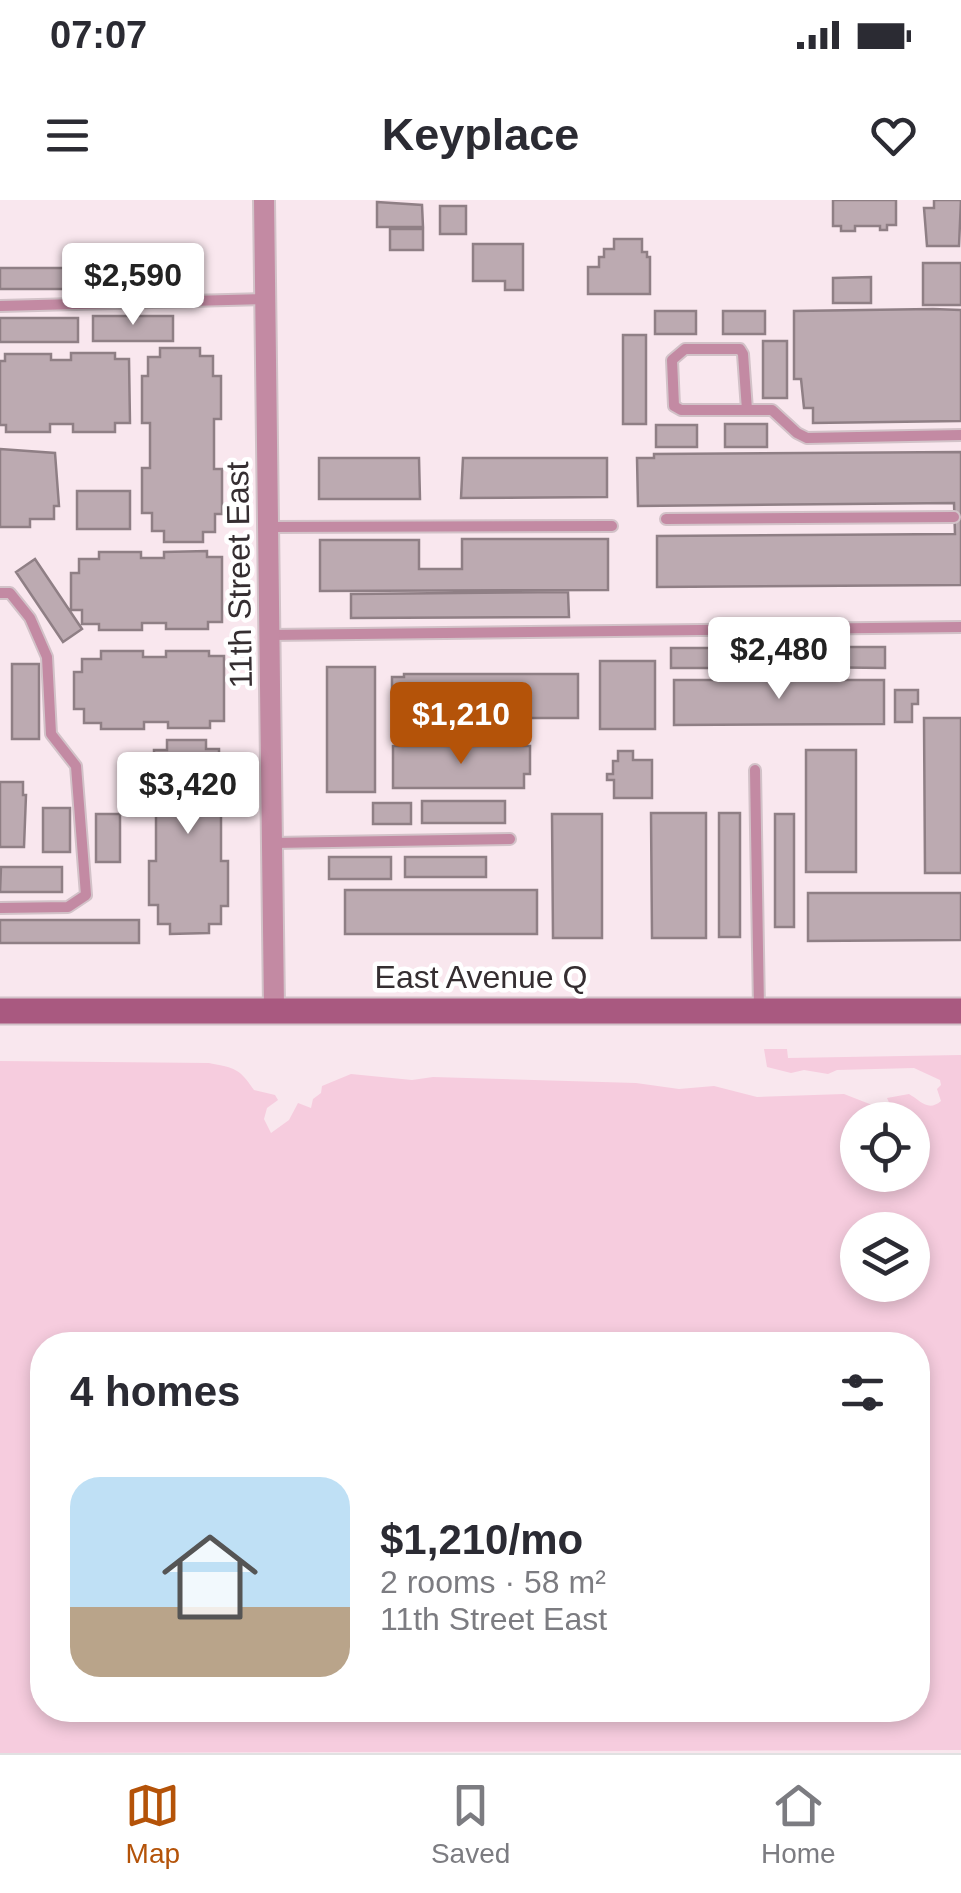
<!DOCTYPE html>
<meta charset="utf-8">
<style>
body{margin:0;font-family:Helvetica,sans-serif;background:#f2f2f3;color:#2b2b33;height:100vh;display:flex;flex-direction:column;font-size:38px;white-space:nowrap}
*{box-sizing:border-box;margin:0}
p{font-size:32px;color:#7c7c81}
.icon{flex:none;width:55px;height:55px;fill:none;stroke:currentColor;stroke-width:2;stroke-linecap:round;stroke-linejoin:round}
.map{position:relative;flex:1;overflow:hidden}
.side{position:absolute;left:30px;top:1132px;width:900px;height:390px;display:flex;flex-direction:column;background:#fff;border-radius:40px;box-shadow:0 5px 15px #0003}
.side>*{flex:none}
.tools{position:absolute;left:840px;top:902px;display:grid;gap:20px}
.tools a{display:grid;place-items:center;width:90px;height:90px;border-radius:50%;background:#fff;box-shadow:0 5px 15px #0003;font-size:50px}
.price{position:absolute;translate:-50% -85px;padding:0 22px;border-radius:10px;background:#fff;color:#222;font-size:32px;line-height:65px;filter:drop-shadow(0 2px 5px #0008)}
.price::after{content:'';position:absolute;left:50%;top:60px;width:30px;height:22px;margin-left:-15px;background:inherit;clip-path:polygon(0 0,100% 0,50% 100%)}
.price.on{background:#b45309;color:#fff}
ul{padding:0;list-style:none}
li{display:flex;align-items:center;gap:30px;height:250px;padding:0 40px}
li+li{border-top:2px solid #e1e1e2}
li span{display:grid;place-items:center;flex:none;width:280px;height:200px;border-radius:30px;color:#555}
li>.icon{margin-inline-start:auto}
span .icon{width:120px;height:120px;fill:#fffc;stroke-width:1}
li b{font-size:42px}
h2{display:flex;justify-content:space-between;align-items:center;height:120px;padding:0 40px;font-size:42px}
.status{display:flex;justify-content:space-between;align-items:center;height:70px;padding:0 50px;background:#fff;direction:ltr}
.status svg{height:28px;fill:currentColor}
header{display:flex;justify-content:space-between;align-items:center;height:130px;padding:0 40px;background:#fff;font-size:45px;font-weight:700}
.dock{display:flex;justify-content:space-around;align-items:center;height:140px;border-top:2px solid #e1e1e2;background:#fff;font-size:28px;color:#7c7c81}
.dock a{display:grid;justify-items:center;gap:5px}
.dock .on{color:#b45309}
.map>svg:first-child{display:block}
</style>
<div class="status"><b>07:07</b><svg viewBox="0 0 49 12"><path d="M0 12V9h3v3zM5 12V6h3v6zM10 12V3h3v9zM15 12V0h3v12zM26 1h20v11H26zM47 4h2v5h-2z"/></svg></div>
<header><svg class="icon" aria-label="menu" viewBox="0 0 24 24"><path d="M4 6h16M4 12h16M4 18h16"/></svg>Keyplace<svg class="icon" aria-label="heart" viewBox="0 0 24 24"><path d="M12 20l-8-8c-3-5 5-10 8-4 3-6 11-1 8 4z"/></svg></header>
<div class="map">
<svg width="961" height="1553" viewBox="0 0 961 1553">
<rect width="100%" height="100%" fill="#f9e7ee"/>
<!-- grass -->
<path fill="#f6ccde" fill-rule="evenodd" d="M764 849H787L788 858 961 855V1550L0 1553V861L209 863C235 868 239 868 254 890L275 895 278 900 267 908 264 919 271 933 289 920 298 903 311 908 313 899 321 893 322 886 351 874 412 880 433 877 636 883 679 889 714 886 757 897 844 894 885 910 892 909 887 898 909 894C921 901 928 912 941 901L937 889 941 885 940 880 914 868 837 870 828 874 804 870 791 873 767 867ZM858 920H912V975H858ZM858 1030H912V1085H858ZM42 1145H918V1510H42Z"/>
<!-- building -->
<path fill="#bcaab1" stroke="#8f7f85" stroke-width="2.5" d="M833 0H896V25H887V30H880V26H855V31H841V26H833Z
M934 0H961L959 46H927L924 8H934Z
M377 2 422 5 423 27H377Z
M440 6H466V34H440Z
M390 29H423V50H390Z
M614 39H642V52H647V57H650V94H588V67H599V57H604V49H614Z
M473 44H523V90H505V81H473Z
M923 63H961V105H923Z
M107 66H150V88H107Z
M0 68H76V89H0Z
M871 77V103H833V78Z
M933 109 961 110V221L813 223V208H804L801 179H794V111Z
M655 111H696V134H655Z
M723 111H765V134H723Z
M93 116H173V141H93Z
M0 118H78V142H0Z
M623 135H646V224H623Z
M763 141H787V198H763Z
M160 148H200V156H213V176H221V219H214V269H222V314H215V332H203V342H164V331H152V313H142V268H150V223H142V176H148V157H160Z
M71 153H115V159H129L130 223H115V232H73V224H50V232H6V225H0V161H5V154H51V160H71Z
M725 224H767V247H725Z
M656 225H697V247H656Z
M0 249 55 253 59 306H54V319H30V327H0Z
M961 252V385L657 387V336L955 334 954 303 638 306 637 258H654V254Z
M319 258H419L420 299H319Z
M463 258H607V297L461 298Z
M77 291H130V329H77Z
M462 339H608V390L320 391V340H419V369H462Z
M207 351V357H222V422H208V429H166V423H142V430H99V424H82V410H71V373H79V359H99V352H141V358H164V352Z
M35 359 82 429 63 442 16 372Z
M568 392 569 417 351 418V394Z
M802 447H885V468L802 467Z
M671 448H742V468H671Z
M101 451H143V457H166V451H209V456H224V521H210V528H168V522H144V529H101V523H84V509H74V472H82V459H101Z
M600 461H655V529H600Z
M12 464H39V539H12Z
M327 467H375V592H327Z
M404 474H578V518H404V500H392V477H404Z
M674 480H884V524L674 525Z
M895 490H918V504H912V522H895Z
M924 518H961V673H925Z
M167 540H206V549H219V568H227V612H221V661H228V706H221V724H209V733L170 734V724H158V705H149V661H156V615H149V568H154V550H167Z
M393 546H530V574H524V588H393Z
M806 550H856V672H806Z
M618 551H633V560H652V598H614V580H607V574H613V561H618Z
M0 582H23V595H26L24 647H0Z
M422 601H505V623H422Z
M373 603H411V624H373Z
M43 608H70V652H43Z
M651 613H706V738H652Z
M719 613H740V737H719Z
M96 614H120V662H96Z
M552 614H602V738H553Z
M775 614H794V727H775Z
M329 657H391V679H329Z
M405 657H486V677H405Z
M1 667H62V692H0Z
M345 690H537V734H345Z
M808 693H961V740L808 741Z
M0 720H139V743H0Z"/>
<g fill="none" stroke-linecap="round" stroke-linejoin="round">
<defs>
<path id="service" d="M0 106 264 99
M747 210 743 154 740 149H685L672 160 674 206 681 210H772L797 233 807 238 961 235
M666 319 954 317
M269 327 612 326
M0 393H10L30 418 47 457 51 534 76 566 86 695 68 707 0 708
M270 435 961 427
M755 570 759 809
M273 643 510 639"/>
<path id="minor" d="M264 0 274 808"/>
<path id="secondary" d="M0 811H961"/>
</defs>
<!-- service casing -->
<use href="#service" stroke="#d2c2c8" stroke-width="14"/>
<!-- minor casing -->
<use href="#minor" stroke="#d2c2c8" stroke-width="24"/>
<!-- secondary casing -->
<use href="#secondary" stroke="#d2c2c8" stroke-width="29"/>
<!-- service -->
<use href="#service" stroke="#c38aa3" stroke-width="10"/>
<!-- minor -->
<use href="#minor" stroke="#c38aa3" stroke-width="20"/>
<!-- secondary -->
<use href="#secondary" stroke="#a95980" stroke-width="25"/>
</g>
<g text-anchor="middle" stroke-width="9" stroke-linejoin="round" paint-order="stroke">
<!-- street labels -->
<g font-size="32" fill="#352e31" stroke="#fff">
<text transform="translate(239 375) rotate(-91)" y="11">11th Street East</text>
<text x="481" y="788">East Avenue Q</text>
</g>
</g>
</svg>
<div class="tools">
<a><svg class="icon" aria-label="locate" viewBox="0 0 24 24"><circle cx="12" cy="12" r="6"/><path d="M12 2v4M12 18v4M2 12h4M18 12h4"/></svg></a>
<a><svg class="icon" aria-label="layers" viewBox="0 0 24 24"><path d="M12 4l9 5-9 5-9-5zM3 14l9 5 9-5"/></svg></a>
</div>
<b class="price" style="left:133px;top:128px">$2,590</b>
<b class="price" style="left:779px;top:502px">$2,480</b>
<b class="price on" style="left:461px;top:567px">$1,210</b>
<b class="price" style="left:188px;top:637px">$3,420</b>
<section class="side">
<h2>4 homes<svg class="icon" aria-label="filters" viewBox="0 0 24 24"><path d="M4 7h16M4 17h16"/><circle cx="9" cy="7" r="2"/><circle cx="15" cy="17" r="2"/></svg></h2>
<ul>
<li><span style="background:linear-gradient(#bfe0f5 65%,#b9a48a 0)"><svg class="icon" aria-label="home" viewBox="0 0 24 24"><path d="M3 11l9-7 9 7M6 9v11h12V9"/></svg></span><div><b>$1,210/mo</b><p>2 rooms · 58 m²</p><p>11th Street East</p></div></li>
</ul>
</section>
</div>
<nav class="dock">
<a class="on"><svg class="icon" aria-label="map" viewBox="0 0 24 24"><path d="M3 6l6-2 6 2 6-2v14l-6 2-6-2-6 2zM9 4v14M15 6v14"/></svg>Map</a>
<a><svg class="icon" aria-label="saved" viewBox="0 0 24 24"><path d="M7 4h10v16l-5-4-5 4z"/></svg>Saved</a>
<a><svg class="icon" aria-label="home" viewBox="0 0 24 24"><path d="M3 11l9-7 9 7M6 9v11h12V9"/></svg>Home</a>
</nav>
